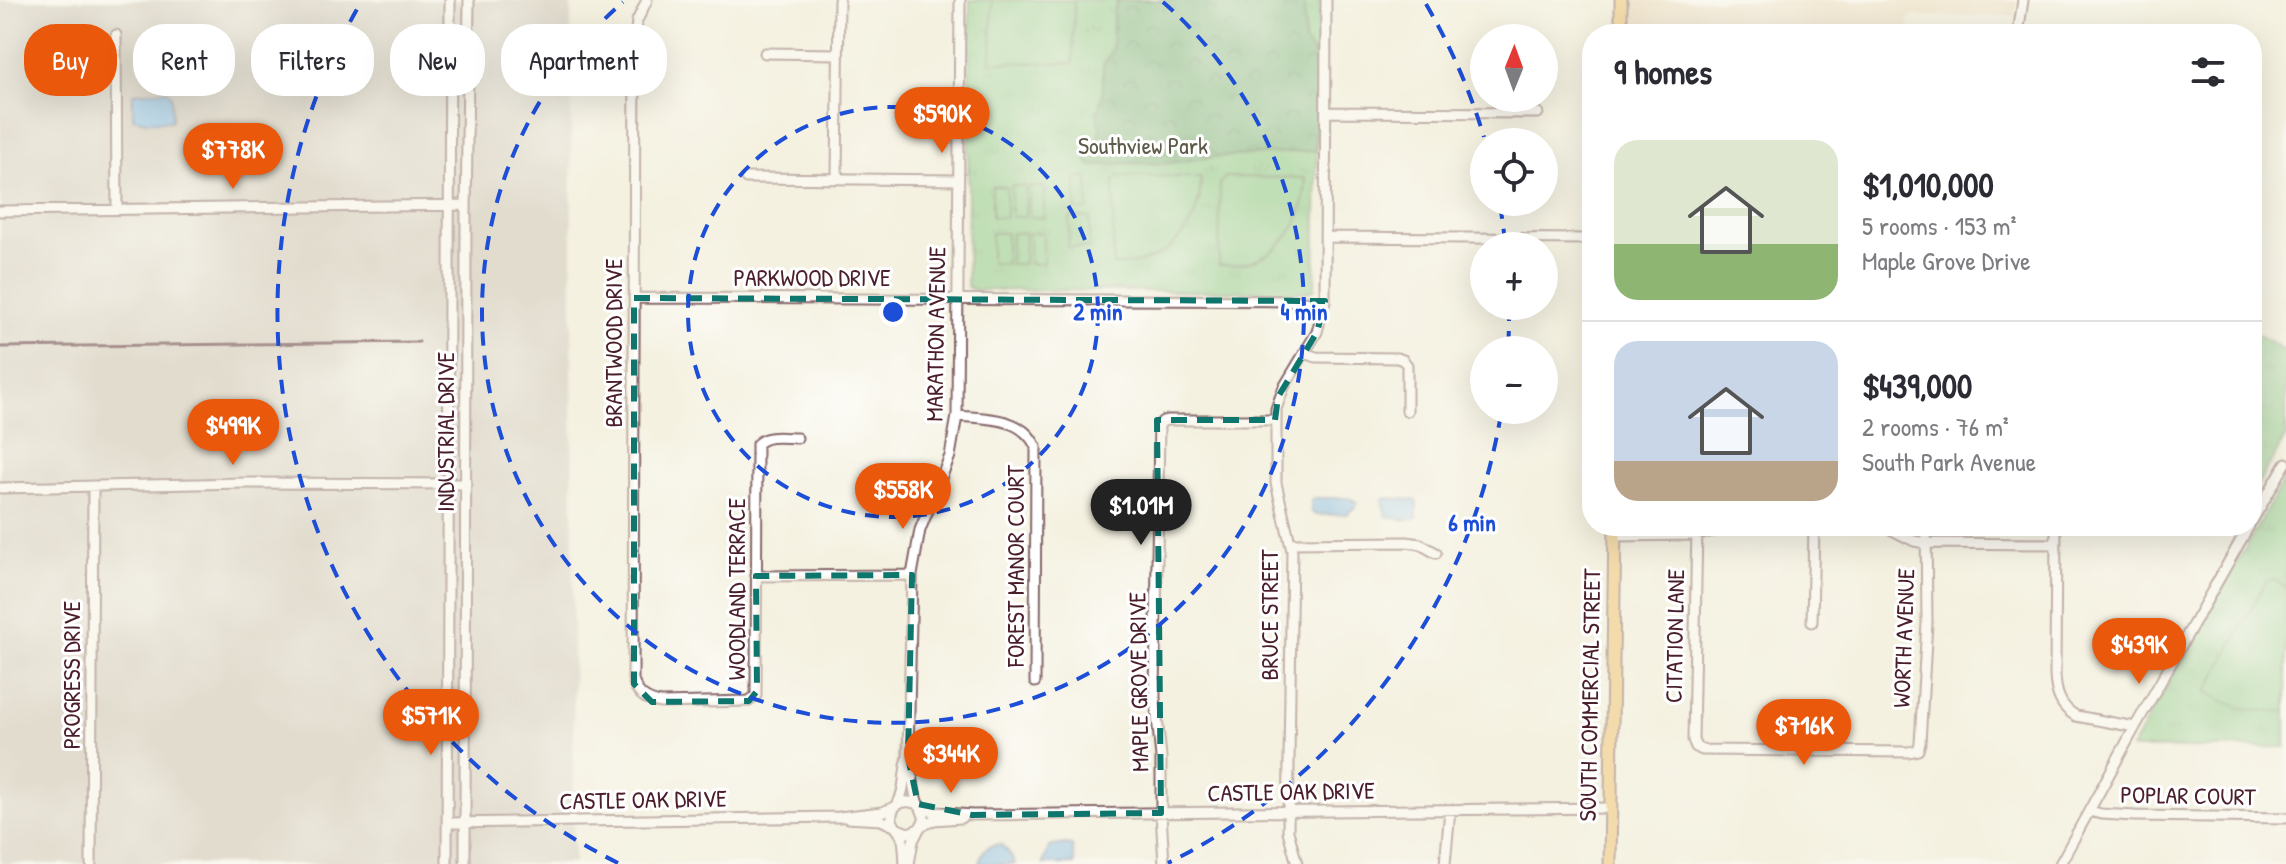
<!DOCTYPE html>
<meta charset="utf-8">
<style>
body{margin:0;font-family:"Patrick Hand",sans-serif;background:#f2f2f3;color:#2b2b33;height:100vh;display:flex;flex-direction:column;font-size:30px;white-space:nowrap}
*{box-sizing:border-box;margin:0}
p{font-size:26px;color:#7c7c81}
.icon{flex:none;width:44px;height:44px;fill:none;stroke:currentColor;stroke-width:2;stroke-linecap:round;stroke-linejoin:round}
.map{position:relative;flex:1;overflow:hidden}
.sheet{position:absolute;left:1582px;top:24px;width:680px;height:512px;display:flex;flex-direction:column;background:#fff;border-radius:32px;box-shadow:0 8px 32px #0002}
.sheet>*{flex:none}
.banner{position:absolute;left:24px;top:24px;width:760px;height:72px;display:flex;gap:16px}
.needle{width:52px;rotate:1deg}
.tools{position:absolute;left:1470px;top:24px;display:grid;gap:16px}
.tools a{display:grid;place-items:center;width:88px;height:88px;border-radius:50%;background:#fff;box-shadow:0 8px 32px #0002;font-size:40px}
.price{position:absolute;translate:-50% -68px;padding:0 18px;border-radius:28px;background:#ea580c;color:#fff;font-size:26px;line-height:52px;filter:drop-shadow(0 2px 4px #0008)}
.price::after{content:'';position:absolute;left:50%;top:48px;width:24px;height:18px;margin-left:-12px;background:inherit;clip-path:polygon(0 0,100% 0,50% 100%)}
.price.current{background:#222;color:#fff}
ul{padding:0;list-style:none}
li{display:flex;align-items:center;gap:24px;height:200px;padding:0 32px}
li+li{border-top:2px solid #e1e1e2}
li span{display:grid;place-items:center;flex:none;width:224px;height:160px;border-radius:24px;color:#555}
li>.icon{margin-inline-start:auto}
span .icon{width:96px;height:96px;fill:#fffc;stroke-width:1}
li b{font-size:34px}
h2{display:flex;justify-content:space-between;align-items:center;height:96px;padding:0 32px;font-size:34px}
.pill{padding:0 28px;border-radius:32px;background:#fff;box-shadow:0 8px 32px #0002;font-size:28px;line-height:72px}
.pill.current{background:#ea580c;color:#fff}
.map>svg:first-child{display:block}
</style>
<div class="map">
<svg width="2286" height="864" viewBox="0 0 2286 864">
<defs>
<pattern id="grass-tufts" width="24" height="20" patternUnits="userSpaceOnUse" patternTransform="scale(2)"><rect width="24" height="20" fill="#84c984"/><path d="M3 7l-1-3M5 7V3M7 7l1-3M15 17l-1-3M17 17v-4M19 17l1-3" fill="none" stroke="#74ac72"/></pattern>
<pattern id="forest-crowns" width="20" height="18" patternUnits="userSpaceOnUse" patternTransform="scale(2)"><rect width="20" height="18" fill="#6bad72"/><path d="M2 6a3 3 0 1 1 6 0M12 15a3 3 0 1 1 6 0" fill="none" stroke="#5a8c5e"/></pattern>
</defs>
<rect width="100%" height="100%" fill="#fff"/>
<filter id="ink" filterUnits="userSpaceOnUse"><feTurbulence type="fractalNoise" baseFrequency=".0125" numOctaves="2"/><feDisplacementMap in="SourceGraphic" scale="16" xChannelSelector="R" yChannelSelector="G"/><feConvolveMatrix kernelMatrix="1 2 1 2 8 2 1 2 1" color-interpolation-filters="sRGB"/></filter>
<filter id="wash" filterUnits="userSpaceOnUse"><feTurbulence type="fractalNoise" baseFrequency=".006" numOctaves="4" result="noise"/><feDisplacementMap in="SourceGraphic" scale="32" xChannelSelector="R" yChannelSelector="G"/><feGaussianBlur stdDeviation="1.8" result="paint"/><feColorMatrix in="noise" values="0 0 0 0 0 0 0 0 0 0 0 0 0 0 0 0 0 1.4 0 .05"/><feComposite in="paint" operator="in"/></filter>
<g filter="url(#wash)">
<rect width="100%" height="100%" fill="#f4f1e0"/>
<!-- built -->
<path fill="#ecd8ba" d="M1630 0H2016L2015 16H1910L1908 26 1910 34H1630Z"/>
<!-- industrial -->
<path fill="#cbc3b8" d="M0 0H571L574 864H0Z"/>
<!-- grass -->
<path fill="url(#grass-tufts)" stroke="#677458" stroke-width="2" d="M970 0H1319L1315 289 1309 292 974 290 967 287Z
M2252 331 2286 351V436L2252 495Z
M2286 476V747L2131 749Z"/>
<!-- forest -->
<path fill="url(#forest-crowns)" stroke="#5a664e" stroke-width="2" d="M1118 0H1304L1305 42 1318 60 1315 151 1214 157 1162 164 1124 163 1094 166 1088 164 1087 155 1096 143 1101 128 1097 116 1103 91V63L1112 52 1113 13Z"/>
<!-- garden -->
<path fill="#84c984" stroke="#677458" stroke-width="2" d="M992 0H1074L1073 63 991 62Z
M1119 176 1201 177C1202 229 1164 267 1113 265L1114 181Z
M1225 177 1305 178C1308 229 1270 269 1219 265L1220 183Z
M1076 178H1088V210H1076Z
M992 186 1006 187V217H992Z
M1011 186H1025V217H1011Z
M1029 187H1044V218L1029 217Z
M1070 217 1090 218 1089 248 1068 247Z
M991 233H1006V264L991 263Z
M1011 233H1025L1024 264H1010Z
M1029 233H1043V264H1029Z
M2273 579 2286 588V711C2258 713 2231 708 2207 692L2266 581Z"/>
<!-- water -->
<path fill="#78b8ec" stroke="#616c8c" stroke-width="2" d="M167 90 171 95 172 121H146L133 118V93Z
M1314 498H1350L1357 502 1356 506 1347 514 1315 515 1311 511V500Z
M1386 498 1415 500 1417 503V518L1404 520 1386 516 1382 501Z
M1001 844 1010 854 1015 864H979C982 850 986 845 1001 844Z
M1065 844 1072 845 1075 864H1043L1049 847Z"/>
</g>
<g filter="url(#ink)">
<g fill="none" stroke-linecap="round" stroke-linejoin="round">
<defs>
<path id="minor" d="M647 0 637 21 635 37 633 679C636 694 646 701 661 703L749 701 756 696 757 444C767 434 784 438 797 438
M2018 34 2023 0
M116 35 117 209
M765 53 838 54
M1326 112 1538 113
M746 178 958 180
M837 179 839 0
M0 211 466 205
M1325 237 1592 239
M634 298 1325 301
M1305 353 1316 357 1397 358 1403 360 1407 365V411
M957 416C986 419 1022 416 1036 447L1035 682
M0 488 245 483 466 484
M2252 521 2286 463
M1697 526 1693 740 1696 747 1702 750 1909 752 1918 750 1920 743 1927 623 1926 526
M1884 526 1914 541 1926 543 2056 544
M2056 526 2055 676C2056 693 2060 707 2076 716L2135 727
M1615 536 1697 535 1734 526
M1291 543 1407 542 1420 544 1436 553
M756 576 912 575
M1812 622 1814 526
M908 757C914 773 912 789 918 804
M897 805C906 790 903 773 908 757L912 575 920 530 950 456 957 416 960 0
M920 806 934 812 972 815 1611 808
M2089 811 2101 814 2135 816 2286 818
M847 818 881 820 894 826
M447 823 839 817 882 812 895 807
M922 826 934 820 961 818
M898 829 908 833 919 829 925 819 920 806C909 798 890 801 892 819 893 826 899 830 902 837 905 845 904 855 905 864
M91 864 93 486
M447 864 450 0
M465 864 466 214 469 0
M909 864 913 841 919 829
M1164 864 1161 813V757L1155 697 1159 425 1163 421 1168 420H1275
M1297 864 1288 831 1292 551 1276 483V409L1284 387 1317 332 1325 301 1326 0
M1445 864 1450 810
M2060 864 2135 727 2249 526"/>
<path id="major" d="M1621 34V0
M1610 864 1615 526"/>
</defs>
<!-- minor casing -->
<use href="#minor" stroke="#86686a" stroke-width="13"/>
<!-- major casing -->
<use href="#major" stroke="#86686a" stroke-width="15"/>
<!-- minor -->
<use href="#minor" stroke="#fff" stroke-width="9"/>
<!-- major -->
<use href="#major" stroke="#f4c16a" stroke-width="11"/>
<!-- rail -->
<path stroke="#4a1f2b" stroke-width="3" d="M0 347 419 342"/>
</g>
</g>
<!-- marked area -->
<path d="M0 0H2286V864H0ZM634 298 1325 301 1317 332 1278 397 1275 420H1157L1161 813 972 815 918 804 908 757 912 575 756 576 757 691 749 701 652 702 634 684Z" fill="#f4f1e0" fill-opacity=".55" fill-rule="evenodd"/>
<path fill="none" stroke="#0f766e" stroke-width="6" stroke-dasharray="16 10" stroke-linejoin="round" d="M634 298 1325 301 1317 332 1278 397 1275 420H1157L1161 813 972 815 918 804 908 757 912 575 756 576 757 691 749 701 652 702 634 684Z"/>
<!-- distance rings -->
<g fill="none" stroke="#1d4ed8" stroke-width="4" stroke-dasharray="14 10">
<circle cx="893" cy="312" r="205"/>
<path d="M1163 2A411 411 0 1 1 623 2"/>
<path d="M1501 414A616 616 0 0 1 1168 863M618 863A616 616 0 0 1 360 4M1426 4A616 616 0 0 1 1484 137M1500 205A616 616 0 0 1 1505 242M1509 307A616 616 0 0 1 1508 350"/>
</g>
<g text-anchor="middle" stroke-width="6" stroke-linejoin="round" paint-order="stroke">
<!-- park labels -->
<g font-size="24" fill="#5e5a4a" stroke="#fff">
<text x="1143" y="154">Southview Park</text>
</g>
<!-- street labels -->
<g font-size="24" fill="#4a1f2b" stroke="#fff">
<text x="812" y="286">PARKWOOD DRIVE</text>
<text transform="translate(936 334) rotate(-89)" y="8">MARATHON AVENUE</text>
<text transform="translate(614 343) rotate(-90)" y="8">BRANTWOOD DRIVE</text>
<text transform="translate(446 432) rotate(-90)" y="8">INDUSTRIAL DRIVE</text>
<text transform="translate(1016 566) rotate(-90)" y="8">FOREST MANOR COURT</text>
<text transform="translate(737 589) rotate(-90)" y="8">WOODLAND TERRACE</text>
<text transform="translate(1270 615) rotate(-90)" y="8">BRUCE STREET</text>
<text transform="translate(1675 636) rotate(-89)" y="8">CITATION LANE</text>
<text transform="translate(1904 638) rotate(-88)" y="8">WORTH AVENUE</text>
<text transform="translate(72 675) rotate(-90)" y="8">PROGRESS DRIVE</text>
<text transform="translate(1139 682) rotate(-91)" y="8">MAPLE GROVE DRIVE</text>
<text transform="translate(1590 695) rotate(-89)" y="8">SOUTH COMMERCIAL STREET</text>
<text transform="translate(1291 792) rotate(-1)" y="8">CASTLE OAK DRIVE</text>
<text transform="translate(2188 796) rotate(1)" y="8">POPLAR COURT</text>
<text transform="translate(643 800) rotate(-1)" y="8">CASTLE OAK DRIVE</text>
</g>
</g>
<circle cx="893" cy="312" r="12" fill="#1d4ed8" stroke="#fff" stroke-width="4"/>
<g font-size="24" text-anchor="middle" font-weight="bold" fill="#1d4ed8" stroke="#fff" stroke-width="6" stroke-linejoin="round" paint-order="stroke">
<text x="1098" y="320">2 min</text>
<text x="1304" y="320">4 min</text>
<text x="1472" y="531">6 min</text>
</g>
</svg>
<div class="tools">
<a><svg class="needle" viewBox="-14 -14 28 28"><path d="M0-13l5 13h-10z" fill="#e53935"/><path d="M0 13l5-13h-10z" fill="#7c7c81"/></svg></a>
<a><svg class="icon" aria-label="locate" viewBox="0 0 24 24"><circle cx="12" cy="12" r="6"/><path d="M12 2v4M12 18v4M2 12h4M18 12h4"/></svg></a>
<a>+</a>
<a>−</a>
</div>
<b class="price" style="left:942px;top:155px">$590K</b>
<b class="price" style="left:233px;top:191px">$778K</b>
<b class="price" style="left:233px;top:467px">$499K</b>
<b class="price" style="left:903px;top:531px">$558K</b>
<b class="price current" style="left:1141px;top:547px">$1.01M</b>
<b class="price" style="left:2139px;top:686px">$439K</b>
<b class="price" style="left:431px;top:757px">$571K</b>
<b class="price" style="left:1804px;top:767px">$716K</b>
<b class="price" style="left:951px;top:795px">$344K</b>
<div class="banner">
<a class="pill current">Buy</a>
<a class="pill">Rent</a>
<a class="pill">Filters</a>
<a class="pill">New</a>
<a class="pill">Apartment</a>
</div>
<section class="sheet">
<h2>9 homes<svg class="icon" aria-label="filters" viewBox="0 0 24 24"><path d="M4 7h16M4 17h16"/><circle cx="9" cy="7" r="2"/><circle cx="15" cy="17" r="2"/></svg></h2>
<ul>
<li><span style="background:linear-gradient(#dfe7d0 65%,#8fb573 0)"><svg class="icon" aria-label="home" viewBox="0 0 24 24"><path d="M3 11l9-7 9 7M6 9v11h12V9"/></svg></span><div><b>$1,010,000</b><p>5 rooms · 153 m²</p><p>Maple Grove Drive</p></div></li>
<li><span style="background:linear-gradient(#c9d6e8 75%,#b9a48a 0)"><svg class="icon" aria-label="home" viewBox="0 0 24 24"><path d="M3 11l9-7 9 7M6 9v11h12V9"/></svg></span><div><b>$439,000</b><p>2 rooms · 76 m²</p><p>South Park Avenue</p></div></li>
</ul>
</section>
</div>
